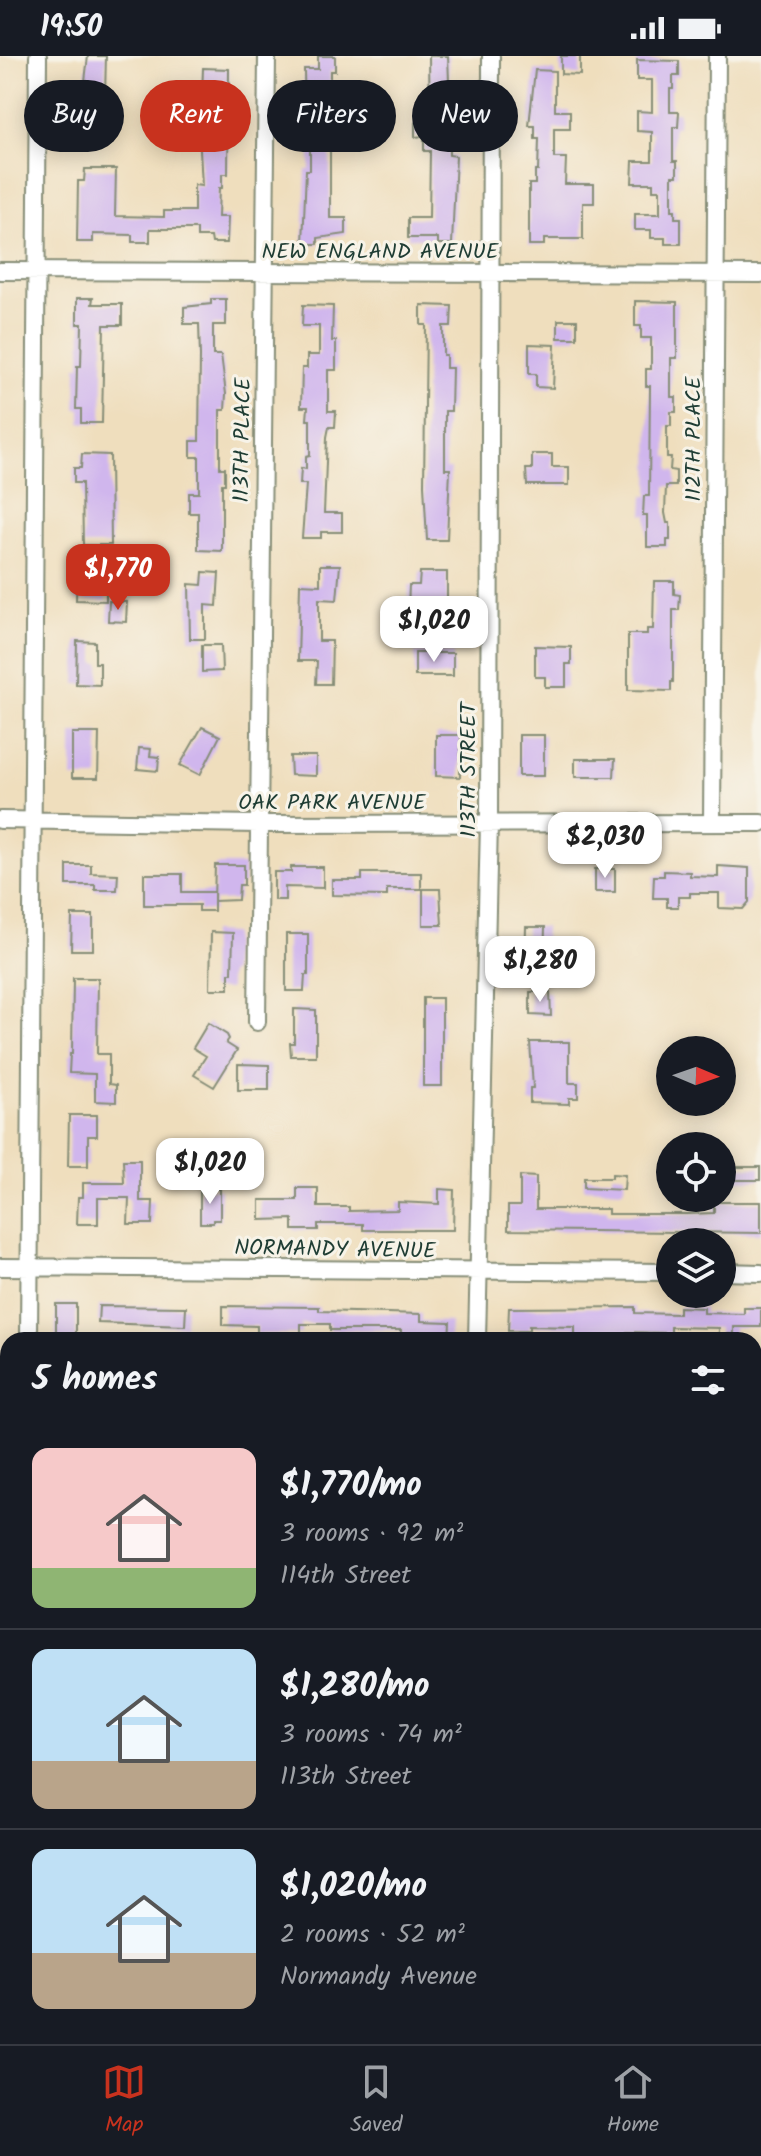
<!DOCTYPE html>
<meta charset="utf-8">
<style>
body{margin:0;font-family:Kalam,sans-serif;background:#242831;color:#f1f3f6;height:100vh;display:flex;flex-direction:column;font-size:30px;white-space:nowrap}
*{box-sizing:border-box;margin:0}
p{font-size:26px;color:#9ea1a6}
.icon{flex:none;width:44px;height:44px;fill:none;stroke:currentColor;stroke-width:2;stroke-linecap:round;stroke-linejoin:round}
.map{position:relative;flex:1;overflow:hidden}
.panel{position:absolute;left:0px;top:1276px;width:762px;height:712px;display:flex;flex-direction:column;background:#171b24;border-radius:24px 24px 0 0;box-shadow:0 4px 20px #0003}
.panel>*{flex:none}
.guide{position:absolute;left:24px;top:24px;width:714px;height:72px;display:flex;gap:16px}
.needle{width:52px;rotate:92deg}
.buttons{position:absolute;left:656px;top:980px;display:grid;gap:16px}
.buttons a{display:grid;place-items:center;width:80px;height:80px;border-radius:50%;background:#171b24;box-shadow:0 4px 20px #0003;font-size:40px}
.price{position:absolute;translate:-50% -68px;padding:0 18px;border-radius:16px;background:#fff;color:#222;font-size:26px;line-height:52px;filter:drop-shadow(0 2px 4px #0008)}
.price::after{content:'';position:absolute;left:50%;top:48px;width:24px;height:18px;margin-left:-12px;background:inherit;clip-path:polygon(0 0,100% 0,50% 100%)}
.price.on{background:#c8321e;color:#fff}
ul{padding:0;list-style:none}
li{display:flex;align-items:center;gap:24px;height:200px;padding:0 32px}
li+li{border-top:2px solid #363941}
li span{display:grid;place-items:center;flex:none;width:224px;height:160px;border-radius:16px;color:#555}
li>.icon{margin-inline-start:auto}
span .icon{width:96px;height:96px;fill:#fffc;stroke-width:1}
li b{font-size:34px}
h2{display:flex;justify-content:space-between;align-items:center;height:96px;padding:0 32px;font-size:34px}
.pill{padding:0 28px;border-radius:36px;background:#171b24;box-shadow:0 4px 20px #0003;font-size:28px;line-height:72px}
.pill.on{background:#c8321e;color:#fff}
.status{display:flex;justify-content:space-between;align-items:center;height:56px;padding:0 40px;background:#171b24;direction:ltr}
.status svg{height:22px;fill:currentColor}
.tabs{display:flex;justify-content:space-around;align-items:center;height:112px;border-top:2px solid #363941;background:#171b24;font-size:22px;color:#9ea1a6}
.tabs a{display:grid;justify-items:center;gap:4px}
.tabs .on{color:#c8321e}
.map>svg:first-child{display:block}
</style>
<div class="status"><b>19:50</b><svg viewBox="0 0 49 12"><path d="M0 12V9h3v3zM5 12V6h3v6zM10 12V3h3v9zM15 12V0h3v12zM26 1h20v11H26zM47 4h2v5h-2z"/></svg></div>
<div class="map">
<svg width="761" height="1988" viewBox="0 0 761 1988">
<rect width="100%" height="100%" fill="#f7f3e8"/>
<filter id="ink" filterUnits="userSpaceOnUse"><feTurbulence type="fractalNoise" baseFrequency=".0125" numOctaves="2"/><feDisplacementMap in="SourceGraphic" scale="16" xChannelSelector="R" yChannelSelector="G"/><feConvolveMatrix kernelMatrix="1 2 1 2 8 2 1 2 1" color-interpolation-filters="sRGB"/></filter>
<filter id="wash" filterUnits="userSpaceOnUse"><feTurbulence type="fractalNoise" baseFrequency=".006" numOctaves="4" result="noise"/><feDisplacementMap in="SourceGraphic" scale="32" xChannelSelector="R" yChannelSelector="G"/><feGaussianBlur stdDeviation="1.8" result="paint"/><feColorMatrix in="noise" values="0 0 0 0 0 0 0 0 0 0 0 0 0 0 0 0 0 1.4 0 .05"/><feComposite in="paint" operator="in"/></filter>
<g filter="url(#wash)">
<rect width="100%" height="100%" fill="#efdebd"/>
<!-- green -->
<path fill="#97df9a" stroke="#5b8e67" stroke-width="2" d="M501 1980H594L569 1988H476Z"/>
<g id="blocks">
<!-- building -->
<path fill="#d0b6ed" d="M88 0H106L104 80H84L85 68 79 67V25H85Z
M318 0H335V15H330V162H346V178L318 182V188H303L306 114H310V69H305L304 13H318Z
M429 0H448L449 25H454V69H449V99L456 100 452 188H438V182H408V162H429L430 95H424V80L415 81V67H430Z
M561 0H580V19L561 18Z
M637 4 679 5V20H673V33H670V56H679L678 71H673V105H677V120H672V154H675V162H681V188H665V182H651V174H635V158H660V134H653V127H632L633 105H652V76L637 75V55L652 56V24H637Z
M203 12 229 13 228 118H222V132H219L218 161H228L227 187H212L211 181H197V173H150V186H132V179L93 178V186H77L78 125H84L85 113H116L115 160 164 161V155H194V129L202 130 199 76H208V41L202 40Z
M535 14 555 15V55H570V73H554V102H566L565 128H594V147H583V183H544V189H529V128H535V115H538L539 83H535V70H529Z
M77 242H93L92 248H122V269H104L102 367H81V353H76L77 310H81L82 268H77Z
M211 243H226V269H213V299H221L226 338 225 354H220V412H225V428H222V495L198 494V457H189V437H199V401H191V385H199L200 300 199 268H184V251L211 248Z
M635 245 677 246V302H671V341H676V356H671V370H667V401H671L670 414 676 415V430H666L665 457 667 467H670V484H667V491H647V459H643L644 440H649L650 330H646V313H651V282H641V270H635Z
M303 249 333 250 332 285H336V314H328V355H336L335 371H329L327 381 324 457H342V476H321V482H302L306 428H300L301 412 306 413V400L310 399V364H307L308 351H301L302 312H307V299H319V270H302Z
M421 249 452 250 451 270H443V299H446V312H452L451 355H445V413H450L447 484H427L424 429 426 269H421Z
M558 264H577V282H558Z
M529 288 555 289 553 332 536 331V318H529Z
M82 398 110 399 111 489H83L82 427H74V412H81Z
M532 398H552V411H569V429H527L526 413H532Z
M320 509H340L337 544 319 543V585H332L331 628H316L317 605H298L300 528 320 529Z
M77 514H98V531L106 532V545L76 544Z
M203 516 219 517 217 550 205 549V583H190L189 528 202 529Z
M420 516H447V553H408L409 529H419Z
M654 525H674V538L680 539 679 554H673V626H671V635L628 634V578H647V573H653Z
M109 545 127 546 126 566 108 565Z
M77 585 95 586V607H100V629L76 628Z
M202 589H221L222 615 202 616Z
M535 590 571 591V608H566V631H545V621H535Z
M415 597H453V620H415Z
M202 671 220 680 200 719 180 709Z
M72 677H99L98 722H72Z
M436 679H461L460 721 436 720Z
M519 679H544V720H519Z
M139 692 151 693 150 700 159 701 158 715 137 713Z
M290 700H316V720L291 719Z
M575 703H615L614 721H575Z
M67 809H91V817L118 818 117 834H95V829H67Z
M215 809H244V829H239L238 844 214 845Z
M718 810 749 812V846L743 853 719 852V837H690V841H678V851H667V842H653L654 820H664V815L690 816V820L718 821Z
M291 811H323V832L285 831V844H274V816H291Z
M595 813H615V836H595Z
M362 817H421V833H387V840L332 839V824H362Z
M144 818H182V836H214V855H199V849H144Z
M423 833H440L442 869H423Z
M72 859H93V894H71Z
M526 871H545L544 905H525Z
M211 876 233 877 232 917H229V933H210Z
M286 878H308V919H305L304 935H286Z
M73 922H98L97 998H109V1028L116 1029V1046L95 1045V1018L69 1017 70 998H72Z
M530 936H550L551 960 530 959Z
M423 942H442V1030H423Z
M294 953 316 954V1000H291L290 987H294Z
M208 967 227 979 229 983 226 987 237 994 214 1031 194 1019 206 1000 193 992Z
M530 986H569V1027H578V1042H569V1048L530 1047V1032H533Z
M238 1008 269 1009V1034H238Z
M69 1059H97V1080H88V1110H68Z
M190 1095H207V1115H190Z
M123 1104H140V1145H153L152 1168H128L129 1142H98V1168H77L78 1141H83V1127H124Z
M722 1111H760V1124H722Z
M612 1118 625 1119 624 1134 584 1132V1122H612Z
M520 1120 536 1121V1153H608V1158H686L714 1157V1146H761V1177L508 1174V1150H520Z
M297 1132H318V1151H349V1155L398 1154V1146L439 1148V1133L454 1134 453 1174H363V1168H318V1174H293V1163L260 1164V1144H297Z
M200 1133H220V1164H213V1167H200Z
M56 1248H76V1284H56Z
M99 1250 186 1251 185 1270 98 1267Z
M223 1250 319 1251V1255L421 1258V1265L450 1266 449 1284H401V1274H330V1268H301V1278H257V1270L223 1269Z
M635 1251V1257L679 1258V1251L704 1252V1257L744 1258V1252H761V1271H734V1278H719V1272L671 1271V1277L627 1276V1284L575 1283V1271L529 1270V1275H508L509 1252Z"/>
</g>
</g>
<g filter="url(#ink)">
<use href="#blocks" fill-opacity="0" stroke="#878e78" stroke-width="2"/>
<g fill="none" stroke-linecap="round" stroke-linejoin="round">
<defs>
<path id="minor" d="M0 215 761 218
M0 764 258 768 761 767
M712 767 717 0
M257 966 267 0
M0 1211 670 1216
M722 1216 761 1217
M29 1284 38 0
M477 1284 489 767 491 0
M0 1434H8
M754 1439 761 1440
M754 1655H761
M0 1656H8
M0 1875H8
M26 1980 27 1988"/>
<path id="motorway" d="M754 1961 761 1959
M669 1988 695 1980"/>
</defs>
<!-- minor casing -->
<use href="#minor" stroke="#878e78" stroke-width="20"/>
<!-- motorway casing -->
<use href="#motorway" stroke="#878e78" stroke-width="32"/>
<!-- minor -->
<use href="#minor" stroke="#fff" stroke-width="16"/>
<!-- motorway -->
<use href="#motorway" stroke="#ffbb71" stroke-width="28"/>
</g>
</g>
<g text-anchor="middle" stroke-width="6" stroke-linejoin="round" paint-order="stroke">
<!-- street labels -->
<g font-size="22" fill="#1f3d34" stroke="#f7f3e8">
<text x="380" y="202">NEW ENGLAND AVENUE</text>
<text transform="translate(692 383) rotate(-90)" y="8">112TH PLACE</text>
<text transform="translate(241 384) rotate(-89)" y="8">113TH PLACE</text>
<text transform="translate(467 714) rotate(-90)" y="8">113TH STREET</text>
<text x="332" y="753">OAK PARK AVENUE</text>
<text transform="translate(335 1192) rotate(1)" y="8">NORMANDY AVENUE</text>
</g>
</g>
</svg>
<div class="buttons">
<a><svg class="needle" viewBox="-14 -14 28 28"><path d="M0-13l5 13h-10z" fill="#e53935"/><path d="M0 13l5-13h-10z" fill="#9ea1a6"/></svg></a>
<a><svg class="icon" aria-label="locate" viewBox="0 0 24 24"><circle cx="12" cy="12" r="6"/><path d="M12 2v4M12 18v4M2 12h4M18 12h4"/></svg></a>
<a><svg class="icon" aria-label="layers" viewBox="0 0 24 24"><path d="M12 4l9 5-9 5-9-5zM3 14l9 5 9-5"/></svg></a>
</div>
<b class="price on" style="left:118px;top:556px">$1,770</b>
<b class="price" style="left:434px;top:608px">$1,020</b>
<b class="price" style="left:605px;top:824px">$2,030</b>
<b class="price" style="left:540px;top:948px">$1,280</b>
<b class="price" style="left:210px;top:1150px">$1,020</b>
<div class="guide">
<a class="pill">Buy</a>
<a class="pill on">Rent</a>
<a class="pill">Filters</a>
<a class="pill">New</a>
</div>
<section class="panel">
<h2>5 homes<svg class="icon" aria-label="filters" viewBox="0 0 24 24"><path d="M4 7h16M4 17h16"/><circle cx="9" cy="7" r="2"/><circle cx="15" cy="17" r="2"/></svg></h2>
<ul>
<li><span style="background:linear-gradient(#f6c9c9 75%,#8fb573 0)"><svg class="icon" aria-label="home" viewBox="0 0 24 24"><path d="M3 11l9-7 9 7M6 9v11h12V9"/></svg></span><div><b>$1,770/mo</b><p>3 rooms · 92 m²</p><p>114th Street</p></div></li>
<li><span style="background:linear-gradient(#bfe0f5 70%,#b9a48a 0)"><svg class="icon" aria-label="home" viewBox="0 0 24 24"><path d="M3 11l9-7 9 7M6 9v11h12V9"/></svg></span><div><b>$1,280/mo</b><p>3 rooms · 74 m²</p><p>113th Street</p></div></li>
<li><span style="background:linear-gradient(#bfe0f5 65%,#b9a48a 0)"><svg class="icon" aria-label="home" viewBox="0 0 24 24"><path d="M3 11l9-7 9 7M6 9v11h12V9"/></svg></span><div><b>$1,020/mo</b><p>2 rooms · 52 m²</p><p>Normandy Avenue</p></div></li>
</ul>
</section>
</div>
<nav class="tabs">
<a class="on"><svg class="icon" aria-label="map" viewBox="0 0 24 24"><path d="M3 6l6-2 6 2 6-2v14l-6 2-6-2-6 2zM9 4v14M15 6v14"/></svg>Map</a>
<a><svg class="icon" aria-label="saved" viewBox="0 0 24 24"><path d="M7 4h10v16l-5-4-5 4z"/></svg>Saved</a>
<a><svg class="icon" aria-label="home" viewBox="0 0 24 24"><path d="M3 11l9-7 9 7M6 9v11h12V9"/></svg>Home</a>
</nav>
